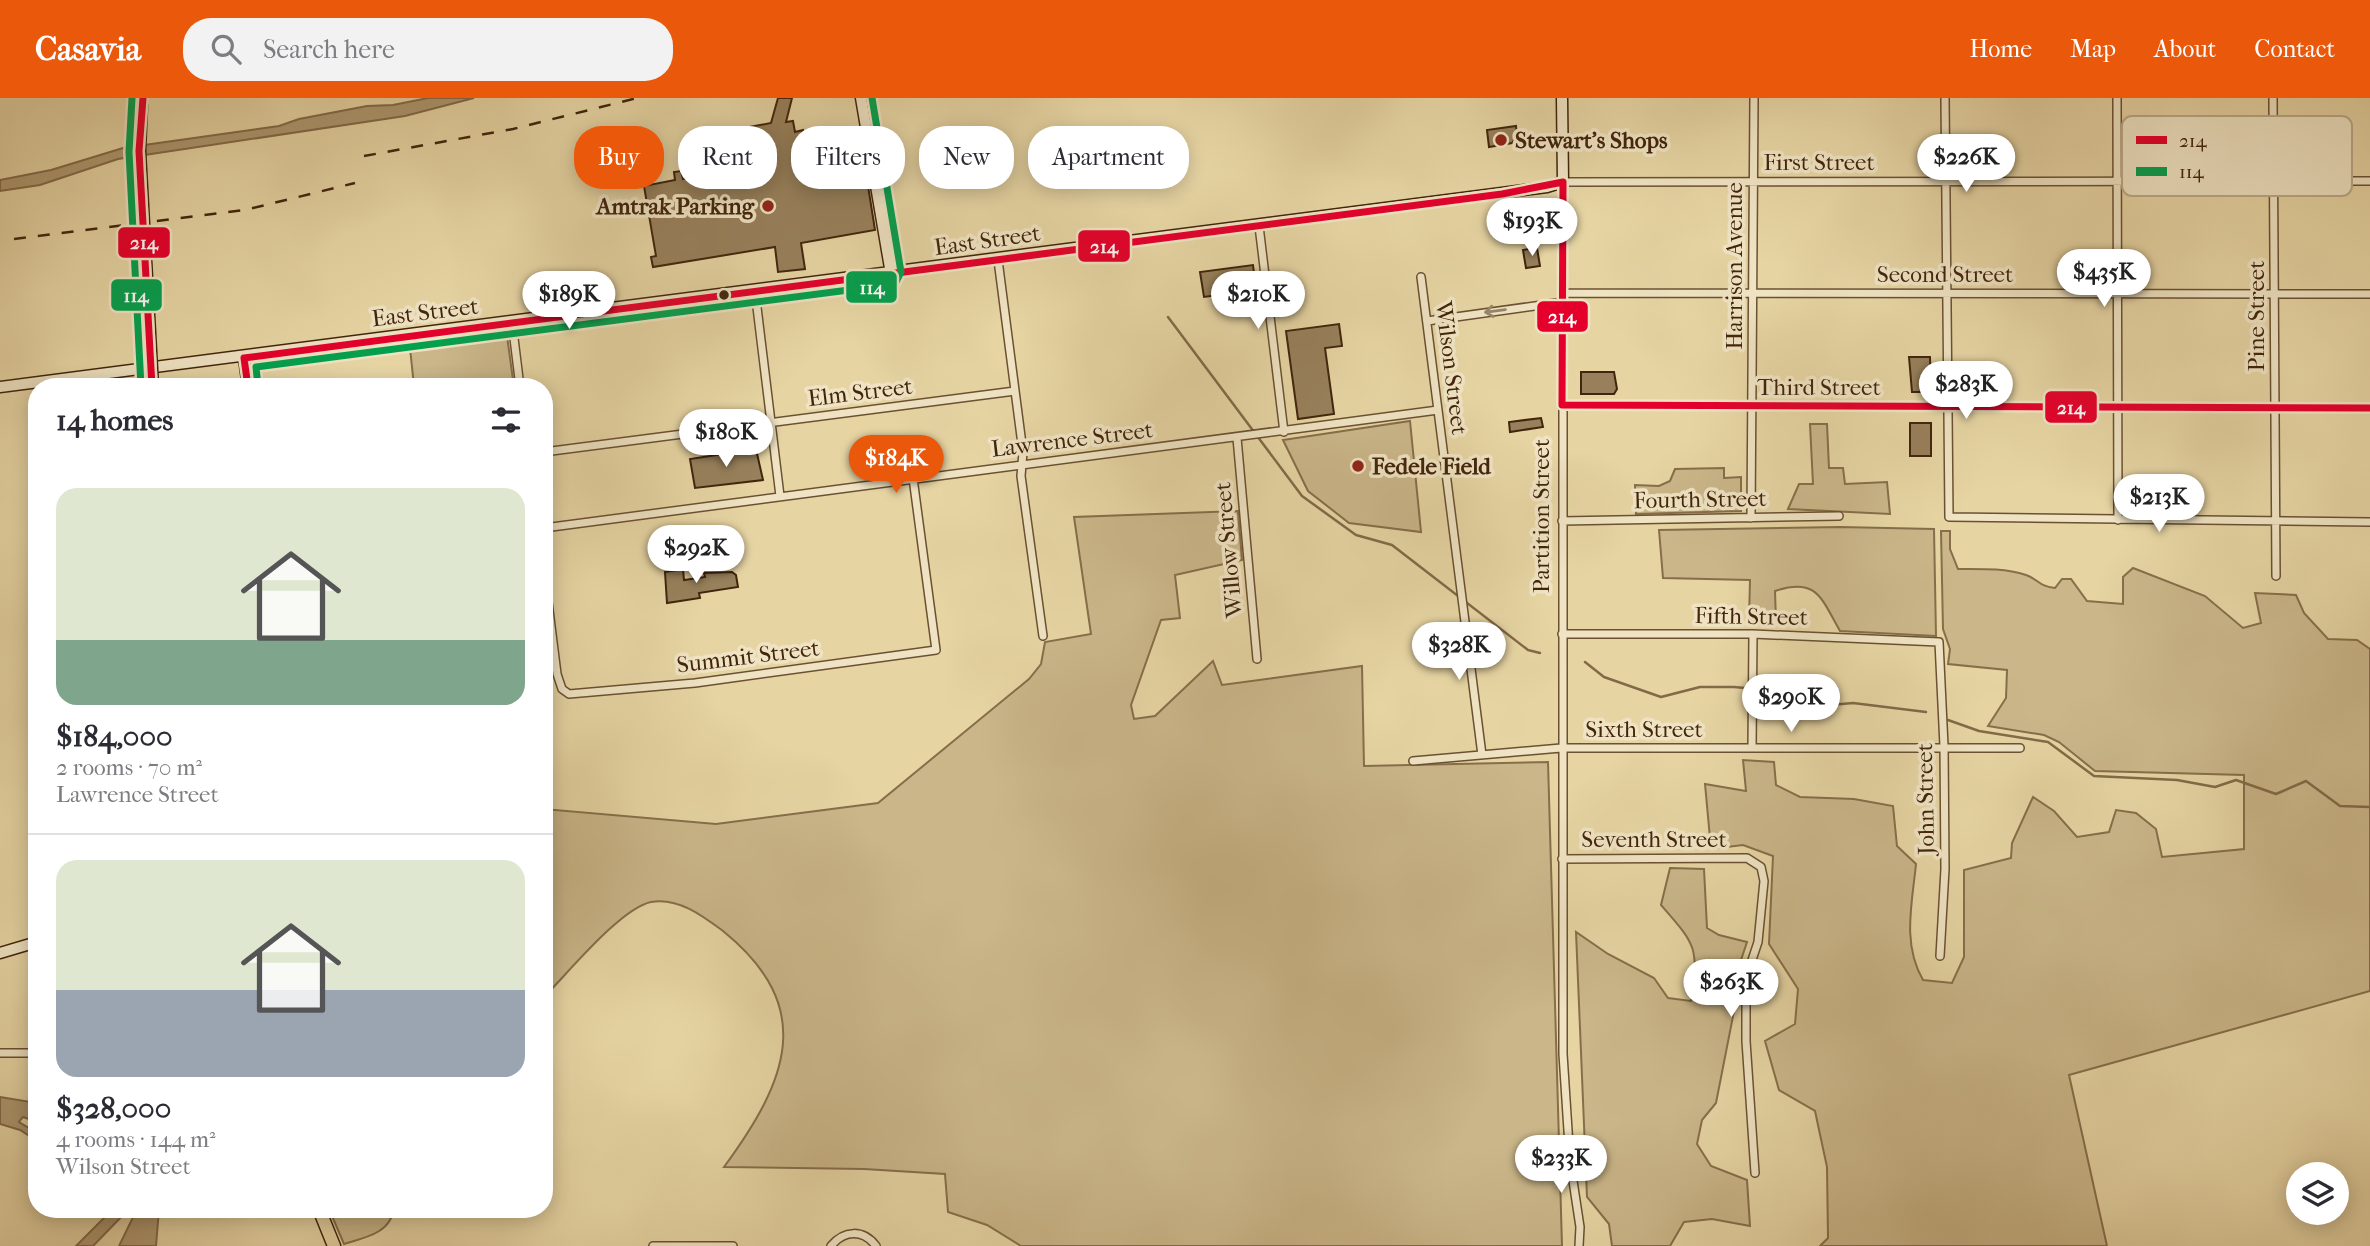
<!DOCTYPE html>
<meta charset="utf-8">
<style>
body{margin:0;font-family:"IM FELL French Canon",serif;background:#f2f2f3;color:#2b2b33;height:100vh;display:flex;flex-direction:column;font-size:26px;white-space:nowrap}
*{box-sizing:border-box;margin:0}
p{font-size:23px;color:#7c7c81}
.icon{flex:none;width:38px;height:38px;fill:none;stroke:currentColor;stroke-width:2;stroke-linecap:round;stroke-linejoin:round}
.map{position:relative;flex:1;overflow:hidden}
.panel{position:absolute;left:28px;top:280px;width:525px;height:840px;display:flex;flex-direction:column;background:#fff;border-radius:28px;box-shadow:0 4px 18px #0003}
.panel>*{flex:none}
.banner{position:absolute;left:574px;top:28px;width:665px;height:63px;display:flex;gap:14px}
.controls{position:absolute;left:2286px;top:1064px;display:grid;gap:14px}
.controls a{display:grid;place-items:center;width:63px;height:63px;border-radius:50%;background:#fff;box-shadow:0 4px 18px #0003;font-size:35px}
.price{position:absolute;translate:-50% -60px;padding:0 16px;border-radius:24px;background:#fff;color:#222;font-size:23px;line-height:46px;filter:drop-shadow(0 2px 4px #0008)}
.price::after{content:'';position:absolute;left:50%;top:42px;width:21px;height:16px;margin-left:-10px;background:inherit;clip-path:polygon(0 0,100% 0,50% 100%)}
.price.selected{background:#ea580c;color:#fff}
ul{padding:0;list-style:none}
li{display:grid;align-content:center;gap:14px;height:371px;padding:0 28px}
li+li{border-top:2px solid #e1e1e2}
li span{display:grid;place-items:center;height:217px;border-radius:21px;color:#555}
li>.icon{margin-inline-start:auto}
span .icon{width:126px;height:126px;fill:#fffc;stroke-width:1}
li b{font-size:30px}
h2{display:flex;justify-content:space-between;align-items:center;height:84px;padding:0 28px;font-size:30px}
.pill{padding:0 24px;border-radius:28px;background:#fff;box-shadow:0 4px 18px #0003;font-size:24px;line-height:63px}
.pill.selected{background:#ea580c;color:#fff}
header{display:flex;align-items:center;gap:42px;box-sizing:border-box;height:98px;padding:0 35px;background:#ea580c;color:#fff}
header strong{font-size:33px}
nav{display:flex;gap:38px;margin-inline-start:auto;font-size:24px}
.search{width:490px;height:63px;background:#f2f2f3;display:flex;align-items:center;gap:18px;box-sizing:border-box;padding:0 24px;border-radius:28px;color:#7c7c81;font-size:26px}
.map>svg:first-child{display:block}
</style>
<header>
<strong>Casavia</strong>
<div class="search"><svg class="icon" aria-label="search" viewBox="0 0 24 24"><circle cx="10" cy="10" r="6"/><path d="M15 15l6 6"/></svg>Search here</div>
<nav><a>Home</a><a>Map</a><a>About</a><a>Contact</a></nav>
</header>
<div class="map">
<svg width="2370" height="1148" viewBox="0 0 2370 1148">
<rect width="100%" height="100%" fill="#e6d4a3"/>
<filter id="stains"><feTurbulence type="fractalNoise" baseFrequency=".00286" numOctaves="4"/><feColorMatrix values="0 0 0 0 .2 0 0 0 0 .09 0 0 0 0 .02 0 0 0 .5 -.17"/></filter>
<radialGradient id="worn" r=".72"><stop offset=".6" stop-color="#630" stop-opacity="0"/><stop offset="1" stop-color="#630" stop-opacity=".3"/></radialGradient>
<!-- green -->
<path fill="#cab689" stroke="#866e4a" stroke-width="2" d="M507 238 514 289 414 288 410 250Z
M1410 323 1421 434 1349 425 1308 393 1283 342Z
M1810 326H1827L1829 370H1843L1845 386 1887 384 1890 416 1788 411 1799 386H1813Z
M1724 370V380L1741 379V413L1636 416 1635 387 1659 388 1670 383 1675 371Z
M1238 413 1242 462 1175 477 1180 520 1161 522 1131 607 1134 621 1155 618 1213 563 1222 587 1362 568 1364 668 1548 664 1562 1148H1021L987 1127 948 1114 945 1076 864 1071 724 1069C787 983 818 910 723 833 703 818 678 799 651 804 621 810 568 875 544 899V711L716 726 878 705 1029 581 1041 566 1045 544 1091 536 1074 419Z
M1840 429 1934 431 1936 538 1840 533C1821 500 1817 479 1775 493L1776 523 1749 522 1750 482 1663 480 1659 432Z
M1941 433H1950V451L1958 471C1981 471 2004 470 2026 477 2038 481 2038 488 2055 490L2062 481H2071L2087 503 2123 506V479L2133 470 2205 498 2243 530 2261 525 2255 495 2296 497 2304 515 2328 541 2357 542 2370 551V893L2069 977 2107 1148H1820L1828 1140 1827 1069 1815 1013 1779 992 1765 943 1795 926 1798 891 1769 846 1773 758 1743 747 1711 751 1705 686 1746 693 1743 662 1774 664 1776 687 1800 699 1854 701 1893 708 1897 748 1916 766C1912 806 1902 846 1923 882L1952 885 1964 859V772L2011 760 2012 745 2033 699 2054 713 2077 739 2109 734 2116 712 2136 715 2156 731 2162 759 2244 751V677L2095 673 2059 644 2044 637 1988 628 2006 600 2007 572 1948 566 1950 551 1943 531Z
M1670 770 1704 771 1707 830 1719 837 1747 844 1740 865 1735 908 1716 1005 1702 1022 1697 1046 1711 1068 1747 1082 1750 1128 1712 1121 1684 1124 1670 1148H1612L1609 1126 1587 1099 1576 834 1608 856 1654 880 1668 900 1691 903C1699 849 1696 847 1661 807Z
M329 1111H393C392 1135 363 1140 344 1146Z"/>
<!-- water -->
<path fill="#ae9870" stroke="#826a48" stroke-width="2" d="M428 0H474L405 18 118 61 40 87 0 93V82L51 72 123 50 279 28 299 21 367 8 393 7Z
M0 999 37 1005V1024L23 1019 19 1024 37 1035V1043L20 1032 0 1026Z
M109 1111H129L93 1148H76L104 1120Z
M137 1111H159L156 1148H119Z"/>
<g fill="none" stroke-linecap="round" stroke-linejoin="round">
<!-- stream -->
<path stroke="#826a48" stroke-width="2.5" d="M1168 219 1302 398 1356 437 1392 447 1528 552 1540 555
M1585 564 1604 579 1661 599 1700 589H1734L1779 593 1819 608 1853 605 1926 614
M1948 622 1979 633 2048 644 2094 678 2177 682 2215 689 2236 682 2276 696 2306 683 2340 708 2370 709"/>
</g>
<!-- building -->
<path fill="#97805b" stroke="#41250c" stroke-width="2" d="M778 0H792L786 24 793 23 795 34 803 32 807 52 817 50 818 58 862 50 875 132 801 145 805 171 778 174 775 149 653 169 651 159 656 158 644 88 675 82 674 74 681 73 683 81 699 78 693 51 708 48 706 37 771 25Z
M1516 28 1517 38 1512 45 1489 49 1487 32Z
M1537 150 1540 168 1526 170 1523 152Z
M1253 167 1256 192 1204 199 1200 174Z
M1339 226 1342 248 1325 250 1334 316 1298 321 1286 233Z
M1909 259H1930L1931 294H1912Z
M1581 274H1614L1617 291 1614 296H1581Z
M1541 320 1543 329 1510 334 1509 324Z
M1910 325H1931V358H1910Z
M756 351 763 382 695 390 690 361Z
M683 471 684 482 705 479 704 475 732 474 736 477 738 489 699 495 700 500 667 505 665 474Z"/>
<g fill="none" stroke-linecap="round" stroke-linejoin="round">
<defs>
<path id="street" d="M1945 0 1949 419 2370 424
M2117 0 2118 422
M2273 0 2276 478
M1259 128 1284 334
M998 162 1023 354 1021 378 1043 538
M1421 179 1482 657
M755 193 780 398
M1563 195 2370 196
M1427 223 1563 204
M512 224 520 289
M1562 307 2370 310
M1237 340 1257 561
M544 354 1015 293
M1751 420 1754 0
M1562 423 1839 418
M544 430 1438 312
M544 472 557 576 562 591 569 596 695 585 936 552 913 380
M1562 536H1753L1939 544 1944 648 1945 771 1940 858
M1752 650 1753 536
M1413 663 1561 650H2020
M1562 761 1747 760 1761 769 1764 783 1758 844 1746 880V943L1755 1075
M0 955H37
M653 1148H733
M831 1148C844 1132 863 1131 876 1148
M1579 1148 1580 1129 1570 1063 1563 956V84L2370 83"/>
<path id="secondary" d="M861 0 891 176
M244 260 248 289
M0 289 1547 89 1563 84 1562 0
M0 855 37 844"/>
<path id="primary" d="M319 1111 334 1148"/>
</defs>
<!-- street casing -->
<use href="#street" stroke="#6a5132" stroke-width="10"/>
<!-- secondary casing -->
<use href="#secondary" stroke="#41250c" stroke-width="13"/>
<!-- primary casing -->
<use href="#primary" stroke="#41250c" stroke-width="15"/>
<!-- street -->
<use href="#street" stroke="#efe3c3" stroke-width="7"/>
<!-- secondary -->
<use href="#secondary" stroke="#efe3c3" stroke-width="10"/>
<!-- primary -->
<use href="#primary" stroke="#e6d4a3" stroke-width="12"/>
<!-- rail -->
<path stroke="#41250c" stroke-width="2.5" stroke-dasharray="12 12" stroke-linecap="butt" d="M364 58 513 31 637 0
M14 141 245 112 355 85"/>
<defs>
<path id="primary-bridge" d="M141 6 139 53 152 289"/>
</defs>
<!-- primary-bridge casing -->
<use href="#primary-bridge" stroke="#41250c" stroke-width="15" stroke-linecap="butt"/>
<!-- primary-bridge -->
<use href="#primary-bridge" stroke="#e6d4a3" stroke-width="12"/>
<defs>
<path id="bus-1" d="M143 0 139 53 152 289
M248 289 244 260 1502 96 1563 84 1562 307 2370 310"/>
<path id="bus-2" d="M132 0 129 54 141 289
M258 288 256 269 895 186 901 174 872 0"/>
</defs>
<!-- bus-1 casing -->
<use href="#bus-1" stroke="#efe3c3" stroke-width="12"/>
<!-- bus-2 casing -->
<use href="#bus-2" stroke="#efe3c3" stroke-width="12"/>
<!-- bus-1 -->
<use href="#bus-1" stroke="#e4002b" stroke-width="7"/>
<!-- bus-2 -->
<use href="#bus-2" stroke="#03a04e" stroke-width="7"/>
</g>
<!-- one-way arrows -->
<defs><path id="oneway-shaft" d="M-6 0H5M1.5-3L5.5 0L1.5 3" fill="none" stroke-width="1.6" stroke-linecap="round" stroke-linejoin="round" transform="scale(1.75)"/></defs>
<use stroke="#988468" href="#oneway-shaft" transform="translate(1495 213) rotate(172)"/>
<!-- markers -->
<g fill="#8f2418" stroke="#efe3c3" stroke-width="2.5">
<circle cx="1501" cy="42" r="7"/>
<circle cx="768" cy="108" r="7"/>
<circle cx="1358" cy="368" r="7"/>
</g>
<circle fill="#41250c" stroke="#efe3c3" stroke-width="2.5" cx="724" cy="197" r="6"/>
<g text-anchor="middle" stroke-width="7" stroke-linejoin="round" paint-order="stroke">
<!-- poi labels -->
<g font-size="23" font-weight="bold" fill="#41250c" stroke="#efe3c3" text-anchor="start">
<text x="1515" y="50">Stewart's Shops</text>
<text x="754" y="116" text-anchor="end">Amtrak Parking</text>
<text x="1372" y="376">Fedele Field</text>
</g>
<!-- street labels -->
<g font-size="23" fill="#41250c" stroke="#efe3c3">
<text x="1819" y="72">First Street</text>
<text transform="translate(987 142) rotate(-8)" y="8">East Street</text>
<text transform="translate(1734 168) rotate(-90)" y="8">Harrison Avenue</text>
<text x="1945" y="184">Second Street</text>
<text transform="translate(425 214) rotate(-7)" y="8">East Street</text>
<text transform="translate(2256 218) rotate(-90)" y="8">Pine Street</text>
<text transform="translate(1452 270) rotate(83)" y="8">Wilson Street</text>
<text x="1819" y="297">Third Street</text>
<text transform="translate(860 294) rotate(-7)" y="8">Elm Street</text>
<text transform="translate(1072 341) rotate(-7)" y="8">Lawrence Street</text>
<text transform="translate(1700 401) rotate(-1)" y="8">Fourth Street</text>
<text transform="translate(1541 418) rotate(-90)" y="8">Partition Street</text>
<text transform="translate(1228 452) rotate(-95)" y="8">Willow Street</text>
<text transform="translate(1751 518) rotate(1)" y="8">Fifth Street</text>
<text transform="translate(748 558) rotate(-7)" y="8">Summit Street</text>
<text x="1644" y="639">Sixth Street</text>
<text transform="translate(1925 701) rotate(-91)" y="8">John Street</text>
<text x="1654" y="749">Seventh Street</text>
</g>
</g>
<!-- legend -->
<rect x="2122" y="18" width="230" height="80" rx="10" fill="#efe3c3" stroke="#bbaa8c" stroke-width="2"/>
<rect x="2136" y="38" width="31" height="8" fill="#e4002b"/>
<rect x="2136" y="69" width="31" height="9" fill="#03a04e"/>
<g font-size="19" fill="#41250c">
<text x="2179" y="49">214</text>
<text x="2179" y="80">114</text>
</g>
<g stroke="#efe3c3" stroke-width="2.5">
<rect x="117" y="128" width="54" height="33" rx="7" fill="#e4002b"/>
<rect x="1077" y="131" width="54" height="34" rx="7" fill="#e4002b"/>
<rect x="845" y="172" width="53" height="34" rx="7" fill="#03a04e"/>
<rect x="110" y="180" width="53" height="34" rx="7" fill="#03a04e"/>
<rect x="1536" y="202" width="53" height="33" rx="7" fill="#e4002b"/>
<rect x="2044" y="292" width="54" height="34" rx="7" fill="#e4002b"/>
</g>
<g font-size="19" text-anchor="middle" font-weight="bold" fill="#fff">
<text x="144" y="151">214</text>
<text x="1104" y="155">214</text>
<text x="872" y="196">114</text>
<text x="136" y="204">114</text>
<text x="1562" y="225">214</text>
<text x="2071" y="316">214</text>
</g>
<rect width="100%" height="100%" filter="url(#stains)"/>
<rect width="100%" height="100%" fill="url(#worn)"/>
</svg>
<div class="controls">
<a><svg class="icon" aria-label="layers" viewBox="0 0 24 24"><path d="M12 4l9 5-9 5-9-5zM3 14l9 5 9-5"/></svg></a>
</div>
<b class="price" style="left:1966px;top:96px">$226K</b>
<b class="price" style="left:1532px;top:160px">$193K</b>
<b class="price" style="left:2104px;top:211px">$435K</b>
<b class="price" style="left:569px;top:233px">$189K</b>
<b class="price" style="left:1258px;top:233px">$210K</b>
<b class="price" style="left:1966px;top:323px">$283K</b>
<b class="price" style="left:726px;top:371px">$180K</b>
<b class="price selected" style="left:896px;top:397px">$184K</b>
<b class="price" style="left:2159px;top:436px">$213K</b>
<b class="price" style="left:696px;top:487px">$292K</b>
<b class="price" style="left:1459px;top:584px">$328K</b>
<b class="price" style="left:1791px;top:636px">$290K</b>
<b class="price" style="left:1731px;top:921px">$263K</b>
<b class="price" style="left:1561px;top:1097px">$233K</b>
<div class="banner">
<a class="pill selected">Buy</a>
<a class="pill">Rent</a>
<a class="pill">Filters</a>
<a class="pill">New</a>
<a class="pill">Apartment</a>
</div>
<section class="panel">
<h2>14 homes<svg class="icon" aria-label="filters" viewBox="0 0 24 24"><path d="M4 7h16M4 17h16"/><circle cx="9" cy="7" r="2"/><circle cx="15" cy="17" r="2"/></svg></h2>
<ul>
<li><span style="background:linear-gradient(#dfe7d0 70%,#7fa58c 0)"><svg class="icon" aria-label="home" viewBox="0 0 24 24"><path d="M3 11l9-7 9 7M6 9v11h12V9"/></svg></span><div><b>$184,000</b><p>2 rooms · 70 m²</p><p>Lawrence Street</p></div></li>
<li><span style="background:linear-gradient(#dfe7d0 60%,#9aa5b1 0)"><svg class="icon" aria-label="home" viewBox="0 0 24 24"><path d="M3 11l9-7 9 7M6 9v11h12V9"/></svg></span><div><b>$328,000</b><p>4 rooms · 144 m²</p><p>Wilson Street</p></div></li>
</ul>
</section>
</div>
